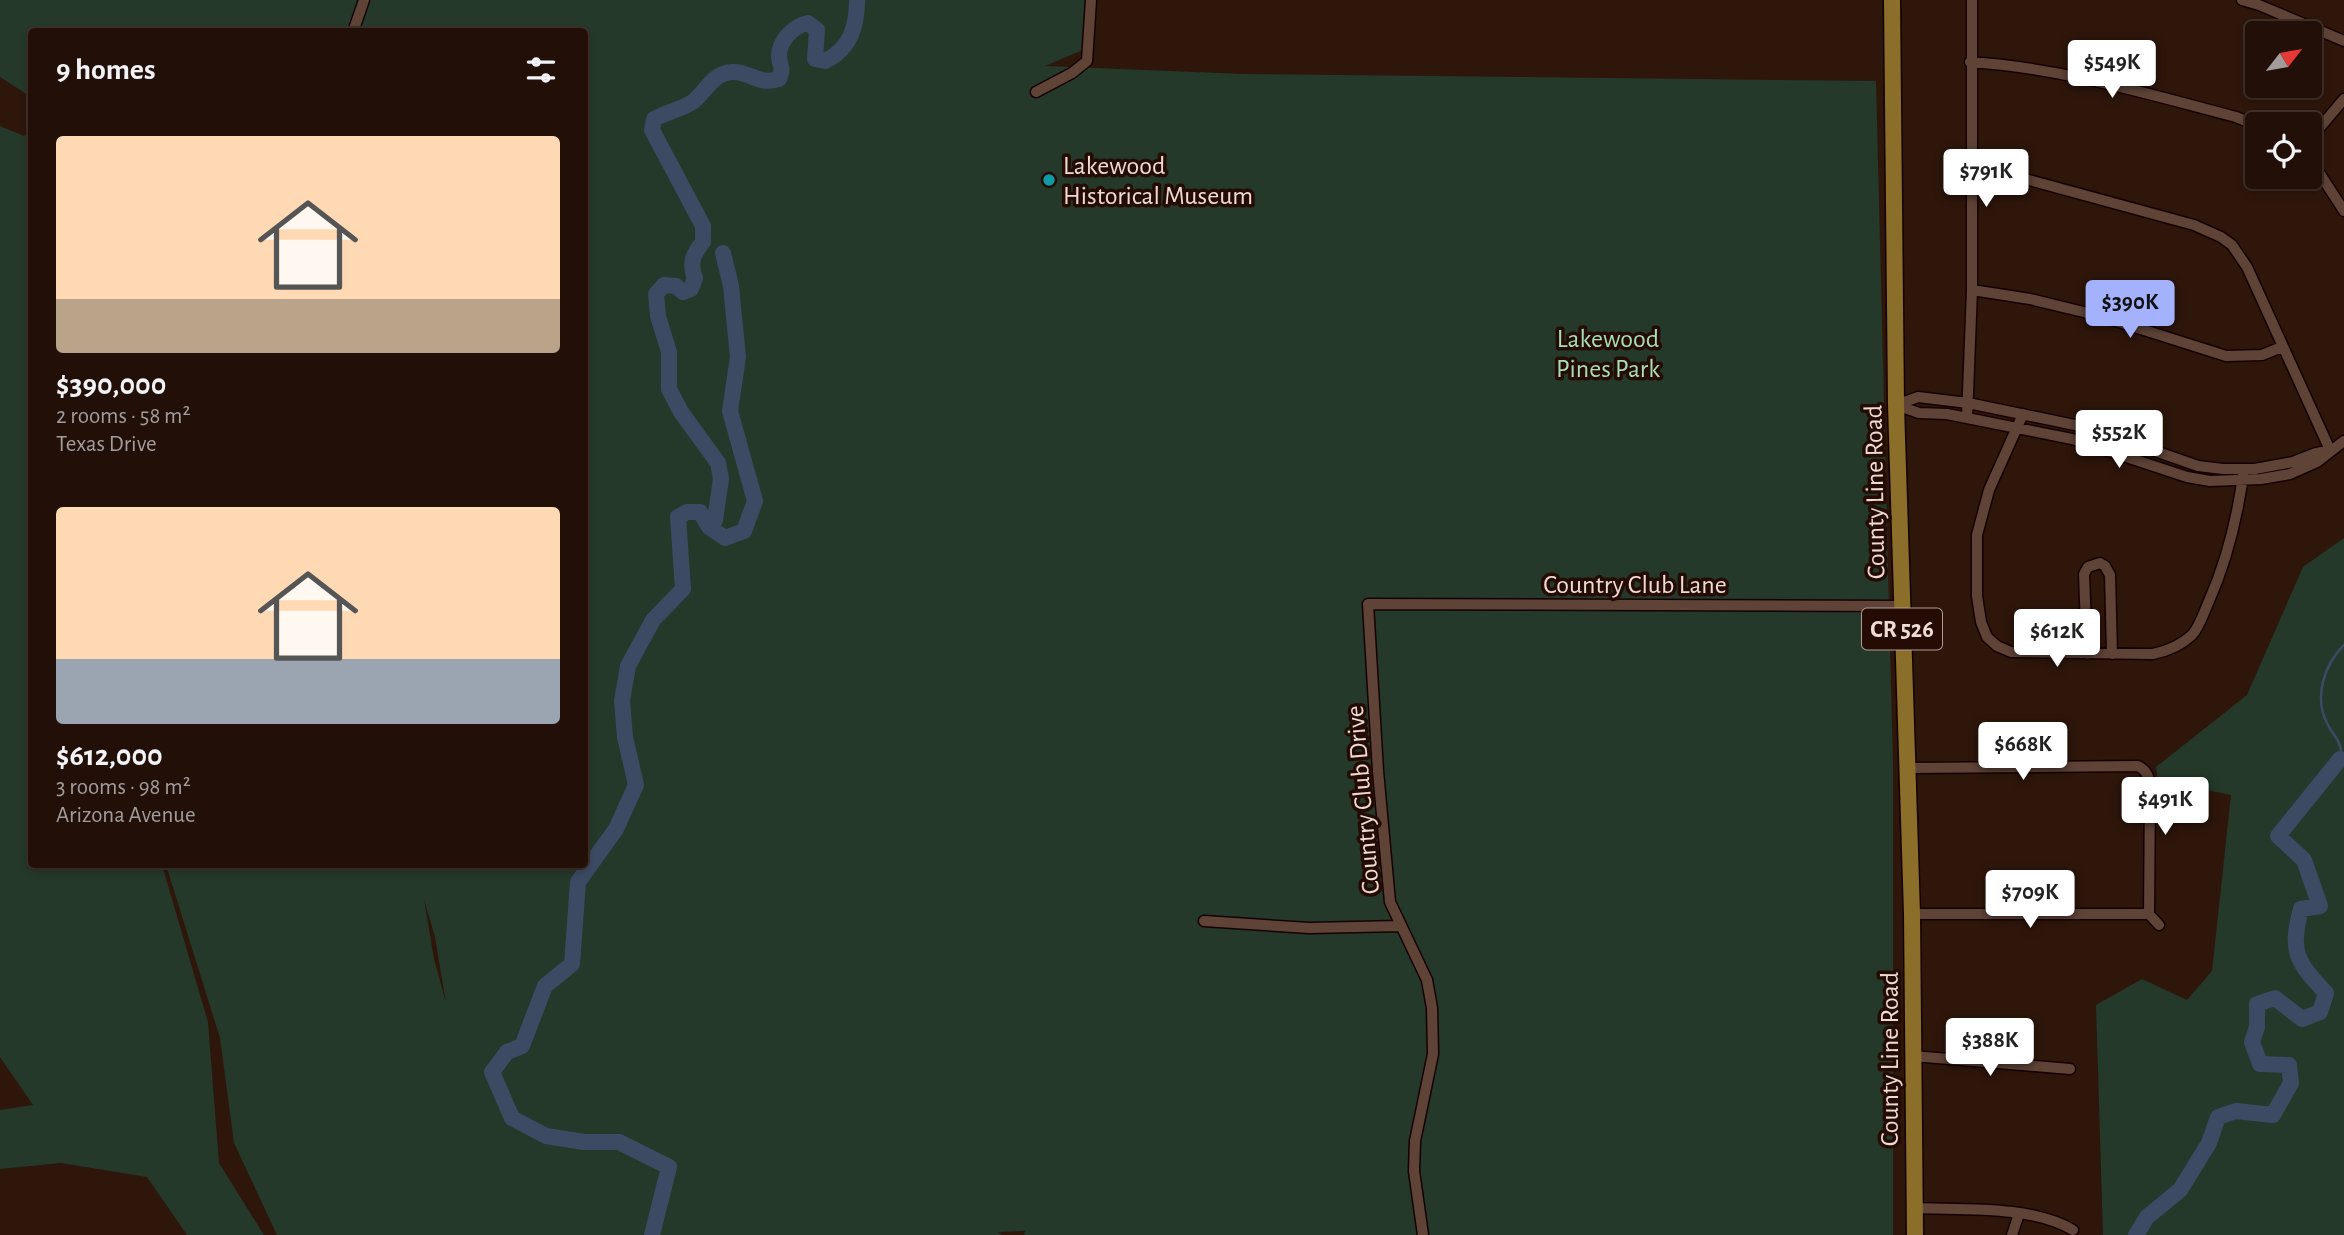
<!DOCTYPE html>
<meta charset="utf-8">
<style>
body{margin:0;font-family:"Alegreya Sans",sans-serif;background:#2e1e16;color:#f1f3f6;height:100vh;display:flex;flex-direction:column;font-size:26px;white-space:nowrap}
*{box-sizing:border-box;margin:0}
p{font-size:23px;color:#a29d9c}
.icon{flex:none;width:38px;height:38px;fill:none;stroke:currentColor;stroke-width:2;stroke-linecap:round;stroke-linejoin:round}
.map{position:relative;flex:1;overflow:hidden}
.sheet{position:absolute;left:28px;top:28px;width:560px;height:840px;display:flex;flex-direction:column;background:#221008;border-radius:7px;box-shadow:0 4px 10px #0003,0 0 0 2px #3f3029}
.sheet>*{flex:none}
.needle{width:46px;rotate:59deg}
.fabs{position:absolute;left:2245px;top:21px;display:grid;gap:14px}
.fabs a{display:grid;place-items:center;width:77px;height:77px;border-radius:7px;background:#221008;box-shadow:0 4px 10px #0003,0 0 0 2px #3f3029;font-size:35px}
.price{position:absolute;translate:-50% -60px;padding:0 16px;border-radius:7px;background:#fff;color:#222;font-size:23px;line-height:46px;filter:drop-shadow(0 2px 4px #0008)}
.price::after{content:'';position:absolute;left:50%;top:42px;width:21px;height:16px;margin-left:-10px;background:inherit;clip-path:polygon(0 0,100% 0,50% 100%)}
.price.on{background:#a4b1fc;color:#111}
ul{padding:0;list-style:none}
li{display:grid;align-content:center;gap:14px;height:371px;padding:0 28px}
li span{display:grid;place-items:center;height:217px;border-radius:7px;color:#555}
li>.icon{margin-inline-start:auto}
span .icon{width:126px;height:126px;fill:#fffc;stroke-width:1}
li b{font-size:30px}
h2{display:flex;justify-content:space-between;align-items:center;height:84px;padding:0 28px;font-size:30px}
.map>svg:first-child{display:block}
</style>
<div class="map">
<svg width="2344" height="1235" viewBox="0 0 2344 1235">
<rect width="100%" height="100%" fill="#2e160b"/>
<!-- green -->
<path fill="#24392a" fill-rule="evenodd" d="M0 0H1085L1083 50 1045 66 1244 74 1876 81 1893 766V1235H1024L1025 1231 998 1232 1002 1235H277L234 1143 220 1038 166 865 584 864V32H32L31 97 0 77ZM424 899 435 937 446 1003 434 959Z
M0 126 24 136 32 131V864L162 865 208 1022 219 1163 264 1235H187L147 1177 61 1163 0 1169V1110L33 1105 0 1057Z
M2344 538V1235H2103L2096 1005 2142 979 2187 1000 2212 971 2231 795 2158 780 2156 767 2247 695 2303 567Z"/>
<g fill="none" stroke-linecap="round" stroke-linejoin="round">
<!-- stream -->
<path stroke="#3d4a64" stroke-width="2.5" d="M2340 759C2344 743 2334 737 2328 725 2313 698 2324 665 2344 645"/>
<!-- river -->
<path stroke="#3d4a64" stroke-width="16" d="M709 527 715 520 721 479 718 463 681 412 669 389V352L658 316 656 294 664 285 676 286 683 292 691 289 695 278C689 263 693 254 703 242V226L652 130 654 119C665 113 687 107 694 101 706 91 713 73 732 72 750 71 759 86 779 79 784 65 780 68 779 56 779 41 793 26 808 23L817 30 815 59 825 61C850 49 857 27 857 0
M652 1235 669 1167 619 1142H584L546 1136 512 1118 492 1072 507 1052 522 1046 545 986 572 964 578 882 616 829 636 785 625 737 622 701 628 666 653 620 683 589 678 517 687 512H700L709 527 725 538 744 531 755 501 730 411 738 357 731 286 723 253
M2136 1235 2147 1217 2180 1190 2209 1143 2218 1117 2236 1111 2273 1115 2291 1083 2289 1065 2260 1064 2252 1042 2257 1027V1004L2275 998 2302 1019 2320 1012 2326 993C2297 962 2289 952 2301 909L2320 906 2304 860 2278 836 2340 759"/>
<defs>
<path id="street" d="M2242 0 2259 5 2344 41
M353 32 364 0
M1970 62C2062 68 2148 94 2236 117L2258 126
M1036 92 1072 73 1087 61 1091 0
M2310 139 2344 99
M2310 164 2320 174 2344 211
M1970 175 2029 180 2194 225 2221 237 2232 245 2247 267 2330 450
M1972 290 2030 299 2100 316 2226 356 2262 355 2282 347
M1896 405 1919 413 1947 414 2072 439 2187 477 2210 481 2261 479 2290 474 2317 462 2344 441
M1896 405 1918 397 1968 403 2089 428 2198 466 2223 469H2255L2293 462 2316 453 2329 450
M2023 414 1989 490 1977 535V596L1981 622 1987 637 1997 646 2011 652 2153 654C2168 651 2180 646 2192 635 2200 626 2204 612 2209 601 2228 558 2238 515 2244 469
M1967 418 1972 290V0
M2087 654 2084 574 2088 567 2100 563 2105 566 2110 575 2112 654
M1909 768 2138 766C2148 771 2149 778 2150 788L2149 914
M1912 914H2149
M2149 914 2159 925
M1204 921 1309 928 1401 926
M1913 1056 2070 1069
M1914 1208C1964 1210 2030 1205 2073 1230
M1423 1235 1414 1171 1415 1141 1433 1054 1432 1008 1427 980 1390 902 1378 771 1368 604 1901 606
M2012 1235 2019 1214"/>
<path id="primary" d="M1892 0 1896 405 1912 914 1915 1235"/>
</defs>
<!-- street casing -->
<use href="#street" stroke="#150200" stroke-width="13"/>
<!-- primary casing -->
<use href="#primary" stroke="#150200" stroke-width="19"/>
<!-- street -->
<use href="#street" stroke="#5f4337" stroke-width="10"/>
<!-- primary -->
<use href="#primary" stroke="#8a6e2a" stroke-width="16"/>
</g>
<!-- markers -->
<circle fill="#0f9aa8" stroke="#240c04" stroke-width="2.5" cx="1049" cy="180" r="7"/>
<g text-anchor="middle" stroke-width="7" stroke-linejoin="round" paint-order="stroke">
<!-- shield labels -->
<rect fill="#240c04" stroke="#b19d96" stroke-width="2" x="1862" y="608.5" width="80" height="41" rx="5"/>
<g font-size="24" font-weight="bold" fill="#eddbd4">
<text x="1902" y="637">CR 526</text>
</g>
<!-- poi labels -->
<g font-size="26" fill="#eddbd4" stroke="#240c04" text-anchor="start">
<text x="1063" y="174">Lakewood<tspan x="1063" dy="30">Historical Museum</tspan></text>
</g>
<!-- park labels -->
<g font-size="26" fill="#a7ddb7" stroke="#240c04">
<text x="1608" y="347">Lakewood<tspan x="1608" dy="30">Pines Park</tspan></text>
</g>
<!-- street labels -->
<g font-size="26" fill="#eddbd4" stroke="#240c04">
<text transform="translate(1874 492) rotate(-91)" y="9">County Line Road</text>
<text x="1635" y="593">Country Club Lane</text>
<text transform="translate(1362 800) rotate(-95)" y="9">Country Club Drive</text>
<text transform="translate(1889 1059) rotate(-90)" y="9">County Line Road</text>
</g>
</g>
</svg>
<div class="fabs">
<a><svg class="needle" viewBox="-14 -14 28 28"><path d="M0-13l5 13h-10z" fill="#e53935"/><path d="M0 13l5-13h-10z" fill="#a29d9c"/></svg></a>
<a><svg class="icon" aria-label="locate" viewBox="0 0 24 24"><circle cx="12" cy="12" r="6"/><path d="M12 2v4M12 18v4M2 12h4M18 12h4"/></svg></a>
</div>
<b class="price" style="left:2112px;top:100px">$549K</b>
<b class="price" style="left:1986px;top:209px">$791K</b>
<b class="price on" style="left:2130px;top:340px">$390K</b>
<b class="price" style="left:2119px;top:470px">$552K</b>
<b class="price" style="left:2057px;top:669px">$612K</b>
<b class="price" style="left:2023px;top:782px">$668K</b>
<b class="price" style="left:2165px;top:837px">$491K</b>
<b class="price" style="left:2030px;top:930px">$709K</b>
<b class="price" style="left:1990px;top:1078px">$388K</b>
<section class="sheet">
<h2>9 homes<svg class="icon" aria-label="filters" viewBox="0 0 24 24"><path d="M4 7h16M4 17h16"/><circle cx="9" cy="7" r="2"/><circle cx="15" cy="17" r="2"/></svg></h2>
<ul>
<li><span style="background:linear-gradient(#ffd9b3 75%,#b9a48a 0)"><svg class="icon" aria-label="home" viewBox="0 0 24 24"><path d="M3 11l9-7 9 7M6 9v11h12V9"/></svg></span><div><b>$390,000</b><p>2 rooms · 58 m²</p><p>Texas Drive</p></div></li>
<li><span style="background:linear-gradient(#ffd9b3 70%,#9aa5b1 0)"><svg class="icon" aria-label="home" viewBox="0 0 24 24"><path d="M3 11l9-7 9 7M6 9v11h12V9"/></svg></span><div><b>$612,000</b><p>3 rooms · 98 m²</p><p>Arizona Avenue</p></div></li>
</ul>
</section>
</div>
